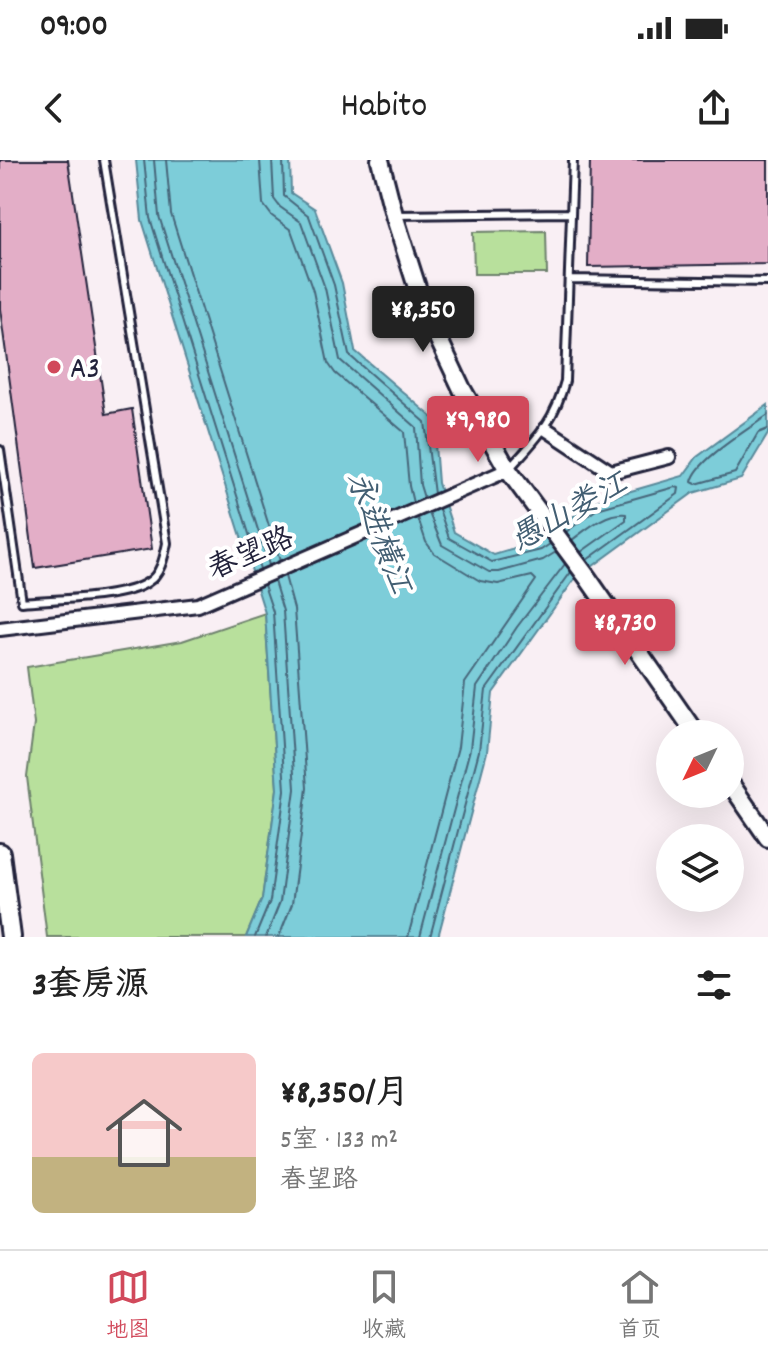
<!DOCTYPE html>
<html lang="zh">
<meta charset="utf-8">
<style>
body{margin:0;font-family:Dekko,"LXGW WenKai TC",sans-serif;background:#f2f2f2;color:#222;height:100vh;display:flex;flex-direction:column;font-size:30px;white-space:nowrap}
*{box-sizing:border-box;margin:0}
p{font-size:26px;color:#767676}
.icon{flex:none;width:44px;height:44px;fill:none;stroke:currentColor;stroke-width:2;stroke-linecap:round;stroke-linejoin:round}
.map{position:relative;height:777px;overflow:hidden}
.details{display:flex;flex-direction:column;background:#fff;flex:1}
.details>*{flex:none}
.needle{width:52px;rotate:227deg}
.fabs{position:absolute;left:656px;top:560px;display:grid;gap:16px}
.fabs a{display:grid;place-items:center;width:88px;height:88px;border-radius:50%;background:#fff;box-shadow:0 8px 32px #0002;font-size:40px}
.price{position:absolute;translate:-50% -68px;padding:0 18px;border-radius:8px;background:#d1495b;color:#fff;font-size:26px;line-height:52px;filter:drop-shadow(0 2px 4px #0008)}
.price::after{content:'';position:absolute;left:50%;top:48px;width:24px;height:18px;margin-left:-12px;background:inherit;clip-path:polygon(0 0,100% 0,50% 100%)}
.price.active{background:#222;color:#fff}
ul{padding:0;list-style:none}
li{display:flex;align-items:center;gap:24px;height:200px;padding:0 32px}
li span{display:grid;place-items:center;flex:none;width:224px;height:160px;border-radius:12px;color:#555}
li>.icon{margin-inline-start:auto}
span .icon{width:96px;height:96px;fill:#fffc;stroke-width:1}
li b{font-size:34px}
h2{display:flex;justify-content:space-between;align-items:center;height:96px;padding:0 32px;font-size:34px}
.status{display:flex;justify-content:space-between;align-items:center;height:56px;padding:0 40px;background:#fff;direction:ltr}
.status svg{height:22px;fill:currentColor}
header{display:flex;justify-content:space-between;align-items:center;height:104px;padding:0 32px;background:#fff;font-size:36px;font-weight:600}
.dock{display:flex;justify-content:space-around;align-items:center;height:112px;border-top:2px solid #e0e0e0;background:#fff;font-size:22px;color:#767676}
.dock a{display:grid;justify-items:center;gap:4px}
.dock .active{color:#d1495b}
.map>svg:first-child{display:block}
</style>
<div class="status"><b>09:00</b><svg viewBox="0 0 49 12"><path d="M0 12V9h3v3zM5 12V6h3v6zM10 12V3h3v9zM15 12V0h3v12zM26 1h20v11H26zM47 4h2v5h-2z"/></svg></div>
<header><svg class="icon" aria-label="back" viewBox="0 0 24 24"><path d="M15 5l-7 7 7 7"/></svg>Habito<svg class="icon" aria-label="share" viewBox="0 0 24 24"><path d="M12 15V3M7 8l5-5 5 5M5 13v7h14v-7"/></svg></header>
<div class="map">
<svg width="768" height="777" viewBox="0 0 768 777">
<rect width="100%" height="100%" fill="#f9eff4"/>
<filter id="ink" filterUnits="userSpaceOnUse"><feTurbulence type="fractalNoise" baseFrequency=".0125" numOctaves="2"/><feDisplacementMap in="SourceGraphic" scale="16" xChannelSelector="R" yChannelSelector="G"/><feConvolveMatrix kernelMatrix="1 2 1 2 8 2 1 2 1" color-interpolation-filters="sRGB"/></filter>
<g filter="url(#ink)">
<!-- green -->
<path fill="#b8e09c" stroke="#6d816c" stroke-width="2" d="M546 71 547 114H474L473 72Z
M265 453 277 629 262 739 246 777H47L27 617 34 564 27 507 182 481Z"/>
<!-- water -->
<path fill="#7dcdd9" stroke="#59899a" stroke-width="2" d="M136 0H290L291 33 315 49 342 123 355 191 433 258 438 323 454 372 494 395 538 382 593 342 683 316 697 297 768 245V274L741 319 693 333 574 420 493 533 487 592 438 777H246L262 739 277 629 265 453 142 60Z"/>
<g fill="none" stroke-linecap="round" stroke-linejoin="round">
<!-- shore -->
<path stroke="#46667a" stroke-width="2" d="M144 0 150 58 260 409
M154 0 159 56 269 405
M166 0 171 54 280 401
M260 0 263 44 272 56 291 70 313 131 328 203 335 213 404 272 409 326 413 343
M272 0 274 39 280 47 301 62 325 128 340 200 416 267 420 325 424 338
M283 0 284 36 309 56 334 125 349 195 425 262 434 334
M768 255C749 269 696 300 692 322L696 324 735 313 758 273 768 269
M439 349 449 378 492 402 541 390 550 384
M429 353 442 385 489 412H499L543 400 556 392
M566 372 597 349 675 327 679 328 678 334 587 400
M572 380C588 368 606 352 626 354V360L581 392
M255 777 270 741 285 630 273 452 264 425
M266 777 280 742 295 629 283 451 274 421
M279 777 292 744 307 628 294 449 285 416
M408 777 458 587 465 523 536 420 532 416 498 424 480 421 434 393 426 382 418 358
M420 777 470 589 477 527 517 467 565 404
M430 777 479 591 486 530 571 412"/>
</g>
<!-- building -->
<path fill="#e3aec7" stroke="#22223b" stroke-width="2" d="M0 0H68L106 254 132 249 152 389 35 408 0 149Z
M590 0H768V104L588 107Z"/>
<g fill="none" stroke-linecap="round" stroke-linejoin="round">
<defs>
<path id="service" d="M395 55 571 53
M569 119 768 122
M0 290 22 442C53 439 124 439 148 422 161 414 164 397 167 383L104 0
M508 310C536 279 554 263 565 221L573 0"/>
<path id="minor" d="M546 269 611 312 669 297
M0 469 198 445 508 310"/>
<path id="tertiary" d="M380 0 394 55 423 146 462 229 508 310 587 417 696 574
M730 623 768 678"/>
<path id="secondary" d="M0 693 11 777"/>
</defs>
<!-- service casing -->
<use href="#service" stroke="#22223b" stroke-width="12"/>
<!-- minor casing -->
<use href="#minor" stroke="#22223b" stroke-width="18"/>
<!-- tertiary casing -->
<use href="#tertiary" stroke="#22223b" stroke-width="22"/>
<!-- secondary casing -->
<use href="#secondary" stroke="#22223b" stroke-width="24"/>
<!-- service -->
<use href="#service" stroke="#fff" stroke-width="6"/>
<!-- minor -->
<use href="#minor" stroke="#fff" stroke-width="12"/>
<!-- tertiary -->
<use href="#tertiary" stroke="#fff" stroke-width="16"/>
<!-- secondary -->
<use href="#secondary" stroke="#fff" stroke-width="18"/>
</g>
</g>
<!-- markers -->
<circle fill="#d1495b" stroke="#fff" stroke-width="3" cx="54" cy="207" r="8"/>
<g text-anchor="middle" stroke-width="8" stroke-linejoin="round" paint-order="stroke">
<!-- poi labels -->
<g font-size="30" fill="#22223b" stroke="#fff" text-anchor="start">
<text x="70" y="217">A3</text>
</g>
<!-- street labels -->
<g font-size="30" fill="#22223b" stroke="#fff">
<text transform="translate(250 392) rotate(-23)" y="10">春望路</text>
</g>
<!-- water labels -->
<g font-size="32" font-style="italic" fill="#425e72" stroke="#fff">
<text transform="translate(568 350) rotate(-29)" y="11">愚山娄江</text>
<text transform="translate(381 372) rotate(69)" y="11">永进横江</text>
</g>
</g>
</svg>
<div class="fabs">
<a><svg class="needle" viewBox="-14 -14 28 28"><path d="M0-13l5 13h-10z" fill="#e53935"/><path d="M0 13l5-13h-10z" fill="#767676"/></svg></a>
<a><svg class="icon" aria-label="layers" viewBox="0 0 24 24"><path d="M12 4l9 5-9 5-9-5zM3 14l9 5 9-5"/></svg></a>
</div>
<b class="price active" style="left:423px;top:194px">¥8,350</b>
<b class="price" style="left:478px;top:304px">¥9,980</b>
<b class="price" style="left:625px;top:507px">¥8,730</b>
</div>
<section class="details">
<h2>3套房源<svg class="icon" aria-label="filters" viewBox="0 0 24 24"><path d="M4 7h16M4 17h16"/><circle cx="9" cy="7" r="2"/><circle cx="15" cy="17" r="2"/></svg></h2>
<ul>
<li><span style="background:linear-gradient(#f6c9c9 65%,#c2b280 0)"><svg class="icon" aria-label="home" viewBox="0 0 24 24"><path d="M3 11l9-7 9 7M6 9v11h12V9"/></svg></span><div><b>¥8,350/月</b><p>5室 · 133 m²</p><p>春望路</p></div></li>
</ul>
</section>
<nav class="dock">
<a class="active"><svg class="icon" aria-label="map" viewBox="0 0 24 24"><path d="M3 6l6-2 6 2 6-2v14l-6 2-6-2-6 2zM9 4v14M15 6v14"/></svg>地图</a>
<a><svg class="icon" aria-label="saved" viewBox="0 0 24 24"><path d="M7 4h10v16l-5-4-5 4z"/></svg>收藏</a>
<a><svg class="icon" aria-label="home" viewBox="0 0 24 24"><path d="M3 11l9-7 9 7M6 9v11h12V9"/></svg>首页</a>
</nav>
